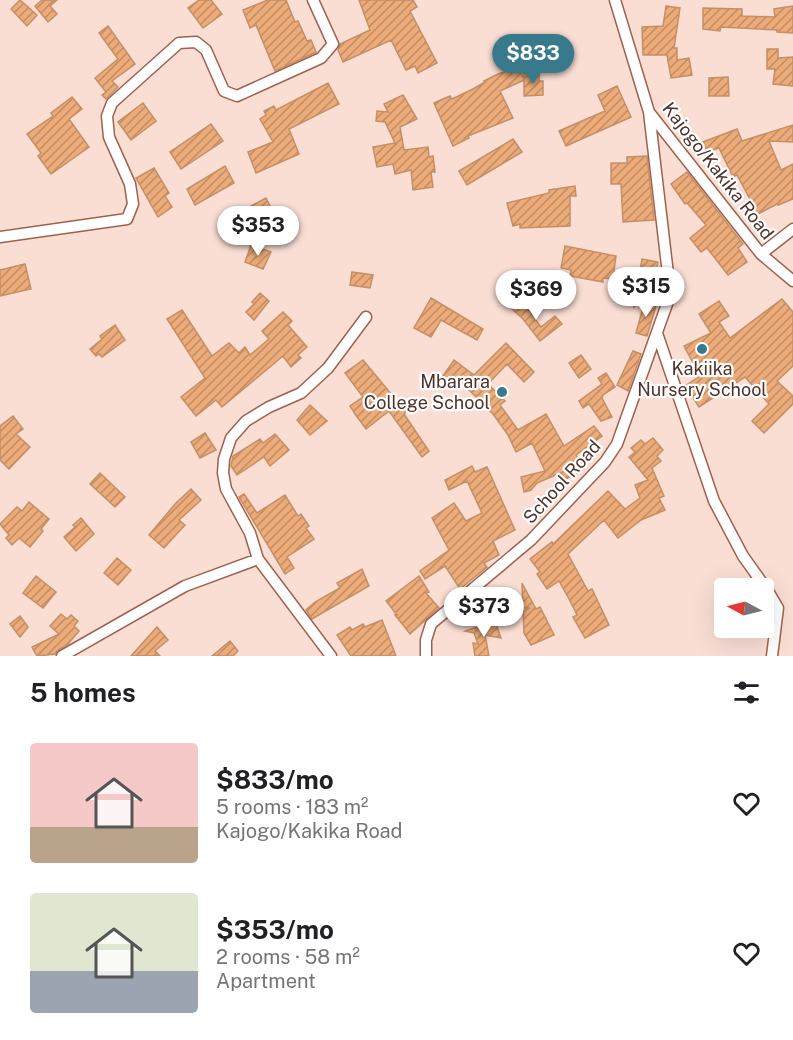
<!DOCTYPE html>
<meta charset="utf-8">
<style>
body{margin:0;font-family:"Public Sans",sans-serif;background:#f6f6f6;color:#202124;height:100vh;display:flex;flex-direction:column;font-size:22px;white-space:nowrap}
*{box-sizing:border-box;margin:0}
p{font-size:20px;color:#757577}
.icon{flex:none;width:33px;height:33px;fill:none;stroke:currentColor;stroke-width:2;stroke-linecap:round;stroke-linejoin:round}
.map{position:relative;height:656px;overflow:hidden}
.drawer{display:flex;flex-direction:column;background:#fff;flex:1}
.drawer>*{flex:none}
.needle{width:39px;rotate:277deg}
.controls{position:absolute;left:714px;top:578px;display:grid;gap:12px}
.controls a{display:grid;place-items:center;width:60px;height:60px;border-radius:6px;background:#fff;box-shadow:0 6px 24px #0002;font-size:30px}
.price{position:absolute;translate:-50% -51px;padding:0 14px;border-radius:21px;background:#fff;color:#222;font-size:20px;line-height:39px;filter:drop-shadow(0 2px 3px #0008)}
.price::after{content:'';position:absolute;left:50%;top:36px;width:18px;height:14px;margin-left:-9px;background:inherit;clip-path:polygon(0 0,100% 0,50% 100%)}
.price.on{background:#387a8c;color:#fff}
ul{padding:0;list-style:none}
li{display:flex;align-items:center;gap:18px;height:150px;padding:0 30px}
li span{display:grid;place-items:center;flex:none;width:168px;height:120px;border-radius:6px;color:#555}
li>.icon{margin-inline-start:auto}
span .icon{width:72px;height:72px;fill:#fffc;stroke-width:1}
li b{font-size:26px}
h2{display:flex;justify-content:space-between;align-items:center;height:72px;padding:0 30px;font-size:26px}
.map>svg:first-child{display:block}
</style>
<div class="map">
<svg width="793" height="656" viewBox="0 0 793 656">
<defs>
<pattern id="building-hatch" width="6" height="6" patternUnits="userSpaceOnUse" patternTransform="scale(1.5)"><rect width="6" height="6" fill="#ecab78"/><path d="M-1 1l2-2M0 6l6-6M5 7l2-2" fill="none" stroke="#c28c63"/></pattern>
</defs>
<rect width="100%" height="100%" fill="#faded4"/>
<!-- building -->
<path fill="url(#building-hatch)" stroke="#c58f66" stroke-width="1.5" d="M20 0 37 15 27 26 11 9Z
M42 0H57L50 6 57 14 48 22 35 6Z
M199 0H211L222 14 203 28 188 8Z
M268 0H286L295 22 298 21 307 41 311 40 316 52 275 71 256 25 250 28 243 10Z
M359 0H413L417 7 410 11 437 63 418 73 415 66 406 70 391 40 343 62 338 50 340 44 370 30Z
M666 6 680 8 674 48H677V60L689 58 692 75 671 78 667 55H643L642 27 663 26Z
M793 6V33L777 32V30L721 27 720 31 703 29V8L742 9V16L775 17 774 9Z
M108 26 135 64 112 81 118 87 106 99 102 95 106 92 95 78 118 59 99 33Z
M767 49H778V58L793 57V86L773 84 775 69H767Z
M519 67 524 80 500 91 513 118 468 136 469 138 453 146 434 103 450 96 452 99 473 89 485 82 484 81 498 74Z
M539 72V81H543V95L524 96V73Z
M728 77 729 96H709V78Z
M328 83 339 104 289 129 299 154 256 173 248 152 273 142 260 119 266 115 264 111 274 106 276 110Z
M617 86 631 117 566 146 559 131 605 111 598 95Z
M403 95 417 119 400 127 404 150 428 147 429 157 433 156 435 172H431L433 187 413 190 411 170 395 174 393 164 377 167 373 147 395 143 385 122 376 121 377 111 388 112 384 104Z
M72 97 82 109 69 119 89 147 51 174 38 156 41 153 27 134 53 116 51 113Z
M143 103 156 121 131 140 118 122Z
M211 124 223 141 181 169 170 152Z
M793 125V142L769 141 781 170 793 164V199L778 205 777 204 758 214 737 175 733 177 719 148 707 152 703 142 737 129 742 141Z
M513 139 522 152 467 185 459 171Z
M647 156 654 220 623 222 621 184H611V163H627V157Z
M225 166 234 183 195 205 187 189Z
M154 168 169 193 165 196 172 207 158 217 136 178Z
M687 172 743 244 738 248 747 262 728 275 707 248 701 252 690 238 706 225 687 203 685 204 671 184Z
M575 186 576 196H570V226L520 228V224L513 226 507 203 549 193V190Z
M266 198 275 216 238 236 228 218Z
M251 245 271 252 263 269 245 262Z
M565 246 616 256 613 279 603 278V282L570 276 571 270 561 268Z
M642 259 658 262 654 284 634 307Z
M25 264 31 289 0 296V270Z
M352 272 373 275 370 288 350 285Z
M260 293 269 301 254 320 246 312 254 304 252 302Z
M431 298 483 329 477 340 441 320 431 337 414 328Z
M520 299 541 327 555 316 562 324 540 341 523 319 511 308Z
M782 299 793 312V366L777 381 793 396V404L764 433 752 421 769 404 745 377 699 407 685 386 700 376 684 346 711 333 699 314 719 301 729 316 719 322 730 338Z
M645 300 657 303 647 336 636 333Z
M182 310 212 356 229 343 239 353 245 347 250 355 269 339 262 331 283 312 292 321 288 325 307 347 298 355 301 358 291 367 283 356 222 407 216 400 196 416 181 397 205 378 167 319Z
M115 325 125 340 102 357 99 354 96 356 90 349 102 339 100 336Z
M506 343 534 372 524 382 507 364 488 384 505 401 500 405 518 430 546 414 564 446 594 426 602 436 576 455 584 469 566 479 560 473 537 483 531 490 524 492 521 477 545 471 532 443 516 452 508 435 493 414 456 377 449 387 440 380 454 360 474 375Z
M633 351 641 354 628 391 617 385Z
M581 355 591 369 579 378 569 363Z
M363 360 406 412 404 414 429 451 422 457 389 411 366 429 355 414 350 406 363 397 345 373Z
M606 373 615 387 603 395 602 398 612 417 601 421 589 404 583 408 579 401 602 384 598 378Z
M310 405 327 421 310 435 297 420Z
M13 416 23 429 16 434 30 447 9 469 0 460V426Z
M205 433 216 450 200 458 191 442Z
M275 434 289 450 270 466 264 457 237 475 231 466 233 456 260 439 263 443Z
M653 438 663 450 657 456 661 461 652 468 664 496 659 498 665 510 641 520 618 538 604 520 568 554 588 591 592 589 609 625 585 638 573 617 577 615 569 599 559 581 547 589 537 574 540 572 530 559 552 542 553 544 608 491 625 509 640 498 635 485 648 480 629 457 635 452 631 448 641 440 645 444Z
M472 466 475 472 487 467 515 530 493 541 499 555 484 563 487 567 460 589 445 566 425 579 420 571 449 550 432 518 454 503 466 521 482 513 467 481 449 490 445 480Z
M100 473 125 497 115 507 90 484Z
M191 489 201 500 179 520 185 525 164 548 149 535 176 503Z
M244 494 257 513 285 495 298 516 301 514 309 526 306 528 314 539 287 557 294 568 285 574 239 497Z
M29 502 49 519 41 529 43 531 30 547 19 538 12 545 6 538 9 535 0 524 17 507 22 511Z
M81 518 94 534 76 551 64 537 75 527 73 525Z
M117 558 131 570 118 585 104 573Z
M362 569 369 586 312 619 306 610 315 602 340 588 337 583Z
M36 576 56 592 43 608 23 593Z
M419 576 429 592 426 593 439 608 410 634 395 615H397L386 601Z
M522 583 536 609 540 607 554 635 531 645 524 633 523 611 530 608H523Z
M61 614 67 619 71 615 78 621 74 626 79 631 68 644 58 650 55 654 37 656 32 647 59 634 50 626Z
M20 616 28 627 20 637 10 624Z
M382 620 396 656H351L337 635 350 627 352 630 363 624 365 627Z
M495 621 501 638 485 635 489 656H475L473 643 478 644 474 633 465 631Z
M157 627 168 640 155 651 160 656H131Z
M230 641 238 651 233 656H212Z"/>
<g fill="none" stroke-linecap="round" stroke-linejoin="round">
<defs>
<path id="minor" d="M615 0 649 112 761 254 793 281
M0 237 127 219 133 204 130 184 109 137 107 116 112 103 179 43 196 42 206 50 224 91 237 96 321 58 333 44 313 0
M761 254 793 229
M657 333 714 501 743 556 768 591 778 608 772 656
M62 656 185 586 258 559
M331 656 258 559 250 533 226 489 223 473 224 459 231 438 246 421 269 407 301 393 328 368 366 317
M426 656V640L431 624 531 540 605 462 617 444 667 304 668 274 649 112"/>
</defs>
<!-- minor casing -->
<use href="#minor" stroke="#9f614d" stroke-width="13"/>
<!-- minor -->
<use href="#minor" stroke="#fff" stroke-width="10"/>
</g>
<!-- markers -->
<g fill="#387a8c" stroke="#fff" stroke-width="2">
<circle cx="702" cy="349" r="6"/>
<circle cx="502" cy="392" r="6"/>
</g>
<g text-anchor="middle" stroke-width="4.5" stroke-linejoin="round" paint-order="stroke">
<!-- street labels -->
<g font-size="18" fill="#4f332b" stroke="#fff">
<text transform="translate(718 171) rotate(52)" y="6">Kajogo/Kakika Road</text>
<text transform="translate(562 482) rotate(-48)" y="6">School Road</text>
</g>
<!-- poi labels -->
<g font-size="18" fill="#4f332b" stroke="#fff">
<text x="702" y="375">Kakiika<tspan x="702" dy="21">Nursery School</tspan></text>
<text x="490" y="388" text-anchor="end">Mbarara<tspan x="490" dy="21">College School</tspan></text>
</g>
</g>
</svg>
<div class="controls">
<a><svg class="needle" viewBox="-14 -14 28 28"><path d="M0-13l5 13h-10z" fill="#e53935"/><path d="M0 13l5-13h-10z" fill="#757577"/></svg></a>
</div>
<b class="price on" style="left:533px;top:85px">$833</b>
<b class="price" style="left:258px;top:257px">$353</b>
<b class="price" style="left:646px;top:318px">$315</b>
<b class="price" style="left:536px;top:321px">$369</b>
<b class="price" style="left:484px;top:638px">$373</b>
</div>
<section class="drawer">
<h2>5 homes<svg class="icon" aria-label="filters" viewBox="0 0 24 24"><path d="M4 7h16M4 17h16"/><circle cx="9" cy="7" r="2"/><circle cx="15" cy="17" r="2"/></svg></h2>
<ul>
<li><span style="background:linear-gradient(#f6c9c9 70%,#b9a48a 0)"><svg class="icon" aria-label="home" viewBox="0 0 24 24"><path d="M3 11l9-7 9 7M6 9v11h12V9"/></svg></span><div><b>$833/mo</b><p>5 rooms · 183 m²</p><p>Kajogo/Kakika Road</p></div><svg class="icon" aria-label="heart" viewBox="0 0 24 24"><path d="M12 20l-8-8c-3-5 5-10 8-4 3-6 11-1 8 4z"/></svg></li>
<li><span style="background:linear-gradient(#dfe7d0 65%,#9aa5b1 0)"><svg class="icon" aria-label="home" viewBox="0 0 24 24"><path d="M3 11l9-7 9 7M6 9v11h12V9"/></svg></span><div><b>$353/mo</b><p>2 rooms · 58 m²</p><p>Apartment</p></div><svg class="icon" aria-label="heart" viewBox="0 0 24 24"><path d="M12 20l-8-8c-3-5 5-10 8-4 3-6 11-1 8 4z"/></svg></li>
</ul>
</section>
